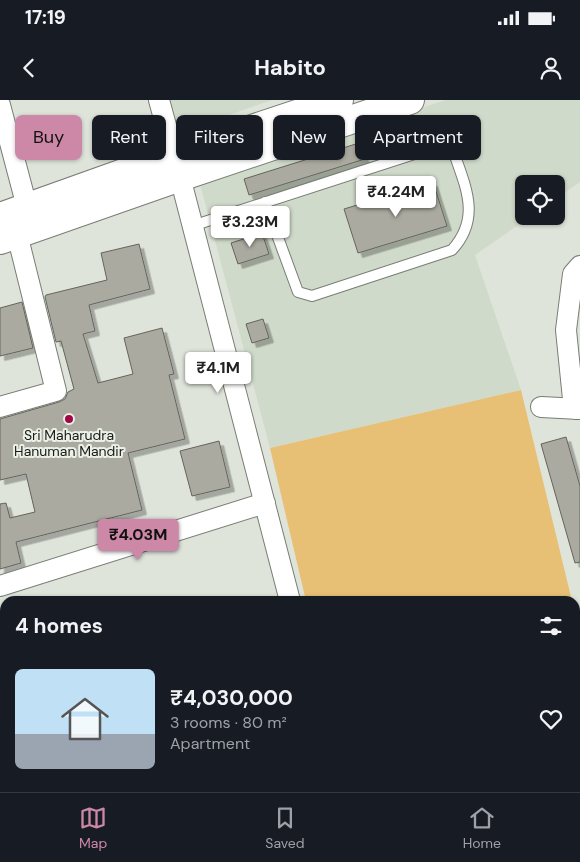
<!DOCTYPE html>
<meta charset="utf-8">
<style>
body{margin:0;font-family:"DM Sans",sans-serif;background:#20242c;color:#f1f3f6;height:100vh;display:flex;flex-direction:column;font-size:19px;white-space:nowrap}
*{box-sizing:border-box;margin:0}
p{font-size:16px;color:#9ea1a6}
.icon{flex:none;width:28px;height:28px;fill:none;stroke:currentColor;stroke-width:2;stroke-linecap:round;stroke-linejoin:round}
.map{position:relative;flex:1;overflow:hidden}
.panel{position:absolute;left:0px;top:496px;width:580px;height:196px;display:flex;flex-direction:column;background:#171b24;border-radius:15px 15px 0 0;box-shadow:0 1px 4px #0004}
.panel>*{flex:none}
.hud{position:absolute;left:15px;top:15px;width:550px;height:45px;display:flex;gap:10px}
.controls{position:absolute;left:515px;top:75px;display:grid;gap:10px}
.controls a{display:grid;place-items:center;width:50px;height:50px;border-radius:8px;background:#171b24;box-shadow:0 1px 4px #0004;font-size:25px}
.price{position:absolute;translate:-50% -42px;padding:0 11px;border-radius:5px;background:#fff;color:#222;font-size:16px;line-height:32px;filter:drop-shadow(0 1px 2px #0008)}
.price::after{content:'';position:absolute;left:50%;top:30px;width:15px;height:11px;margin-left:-8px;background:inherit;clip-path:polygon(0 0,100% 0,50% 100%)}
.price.current{background:#cd88a7;color:#111}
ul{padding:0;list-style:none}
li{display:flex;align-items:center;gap:15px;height:125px;padding:0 15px}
li span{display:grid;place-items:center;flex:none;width:140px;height:100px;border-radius:8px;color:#555}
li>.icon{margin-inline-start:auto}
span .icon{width:60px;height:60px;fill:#fffc;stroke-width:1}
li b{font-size:21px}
h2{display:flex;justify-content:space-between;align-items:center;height:60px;padding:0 15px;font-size:21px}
.chip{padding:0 18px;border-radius:8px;background:#171b24;box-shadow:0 1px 4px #0004;font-size:18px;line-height:45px}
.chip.current{background:#cd88a7;color:#111}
.status{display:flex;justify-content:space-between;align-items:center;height:35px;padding:0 25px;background:#171b24;direction:ltr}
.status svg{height:14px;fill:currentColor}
header{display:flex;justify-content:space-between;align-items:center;height:65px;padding:0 15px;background:#171b24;font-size:22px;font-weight:700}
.tabs{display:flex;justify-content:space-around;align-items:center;height:70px;border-top:1px solid #363941;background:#171b24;font-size:14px;color:#9ea1a6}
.tabs a{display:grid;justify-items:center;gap:2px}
.tabs .current{color:#cd88a7}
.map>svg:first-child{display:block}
</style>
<div class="status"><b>17:19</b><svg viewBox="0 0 49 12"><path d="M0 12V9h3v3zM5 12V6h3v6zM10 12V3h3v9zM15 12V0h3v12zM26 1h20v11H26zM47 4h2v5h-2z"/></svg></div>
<header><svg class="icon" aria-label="back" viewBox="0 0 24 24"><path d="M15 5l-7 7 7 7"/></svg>Habito<svg class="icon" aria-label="person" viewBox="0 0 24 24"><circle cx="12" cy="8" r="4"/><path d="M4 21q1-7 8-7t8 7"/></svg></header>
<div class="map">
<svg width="580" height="692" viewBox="0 0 580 692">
<defs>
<filter id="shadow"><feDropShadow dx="4.5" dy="4.5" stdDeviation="0" flood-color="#0004"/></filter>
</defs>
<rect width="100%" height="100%" fill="#dee4da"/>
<!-- built -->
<path fill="#d0daca" d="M169 0H272L178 33Z
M445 0H580V82L556 99V84H524V116H531L475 155 521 290 270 348 200 84Z"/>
<!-- green -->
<path fill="#e8c075" d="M521 290 572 501H306L270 348Z
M575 515 580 535V601L575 603Z
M474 688H555L556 692H460Z"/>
<!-- building -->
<path fill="#aaaaa0" stroke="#64645b" filter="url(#shadow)" d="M359 43 365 59 249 95 244 79Z
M433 82 447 126 358 153 344 109Z
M262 133 269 154 238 164 231 143Z
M139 144 150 189 89 205 95 231 83 234 98 283 133 274 124 238 162 228 174 274 169 275 185 339 128 353 142 410 16 442 21 463 0 469V404L6 403 10 418 35 412 26 374 0 380V319L59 302 65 299 68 292 74 289 61 241 56 242 45 197 46 195 107 180 101 153Z
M22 202 33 248 0 256V208Z
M263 219 269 238 252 243 246 224Z
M566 337 580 386V462L575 463 541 344Z
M219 341 230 387 192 396 180 351Z"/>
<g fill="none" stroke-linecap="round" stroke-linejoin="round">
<defs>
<path id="lane" d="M389 8 407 56
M192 126 436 47 454 53C466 88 481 118 452 150L312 196 298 192 265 102"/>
<path id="street" d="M159 0 174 55
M0 5 27 107
M180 77 290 501
M0 307 56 291 17 134
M541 307 580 309
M574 309 566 230 573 174 580 166
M0 486 265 403
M575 624 580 623
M338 688 339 692
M367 692 381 688"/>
<path id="secondary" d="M0 117 174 55 339 0
M0 140 180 77 410 0
M0 624 5 642
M18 688 19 692"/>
</defs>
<!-- lane casing -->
<use href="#lane" stroke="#787d75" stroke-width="12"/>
<!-- street casing -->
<use href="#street" stroke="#787d75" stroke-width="22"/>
<!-- secondary casing -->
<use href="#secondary" stroke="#787d75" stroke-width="30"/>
<!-- lane -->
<use href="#lane" stroke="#fff" stroke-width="10"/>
<!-- street -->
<use href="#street" stroke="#fff" stroke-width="20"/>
<!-- secondary -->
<use href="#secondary" stroke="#fff" stroke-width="28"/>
</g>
<!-- markers -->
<circle fill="#a10646" stroke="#ebf1e7" stroke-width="2" cx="69" cy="319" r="5"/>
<g text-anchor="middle" stroke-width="4" stroke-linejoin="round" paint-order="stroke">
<!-- poi labels -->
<g font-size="14" fill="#191b17" stroke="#ebf1e7">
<text x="69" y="340">Sri Maharudra<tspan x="69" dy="16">Hanuman Mandir</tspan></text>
</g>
</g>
</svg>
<div class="controls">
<a><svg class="icon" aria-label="locate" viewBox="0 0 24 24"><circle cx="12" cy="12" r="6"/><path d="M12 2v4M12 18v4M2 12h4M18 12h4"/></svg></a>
</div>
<b class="price" style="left:396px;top:118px">₹4.24M</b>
<b class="price" style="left:250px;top:148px">₹3.23M</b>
<b class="price" style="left:218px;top:294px">₹4.1M</b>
<b class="price current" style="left:138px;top:461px">₹4.03M</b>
<div class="hud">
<a class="chip current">Buy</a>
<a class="chip">Rent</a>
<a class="chip">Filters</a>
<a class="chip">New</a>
<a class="chip">Apartment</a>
</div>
<section class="panel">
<h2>4 homes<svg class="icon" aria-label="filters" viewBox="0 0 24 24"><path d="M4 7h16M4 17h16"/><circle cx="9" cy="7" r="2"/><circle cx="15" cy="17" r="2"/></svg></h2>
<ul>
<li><span style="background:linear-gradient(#bfe0f5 65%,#9aa5b1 0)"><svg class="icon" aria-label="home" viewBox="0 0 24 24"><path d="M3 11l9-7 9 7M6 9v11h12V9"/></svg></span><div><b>₹4,030,000</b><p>3 rooms · 80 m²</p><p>Apartment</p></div><svg class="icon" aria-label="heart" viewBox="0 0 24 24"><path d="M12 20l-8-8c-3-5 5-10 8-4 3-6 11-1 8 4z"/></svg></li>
</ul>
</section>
</div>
<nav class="tabs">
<a class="current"><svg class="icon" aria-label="map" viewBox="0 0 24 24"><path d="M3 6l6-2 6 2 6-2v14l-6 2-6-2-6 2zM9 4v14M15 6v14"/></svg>Map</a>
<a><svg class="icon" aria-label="saved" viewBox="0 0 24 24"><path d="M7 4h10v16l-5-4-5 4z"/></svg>Saved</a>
<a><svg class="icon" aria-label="home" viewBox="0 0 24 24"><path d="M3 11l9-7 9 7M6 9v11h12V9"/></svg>Home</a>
</nav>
